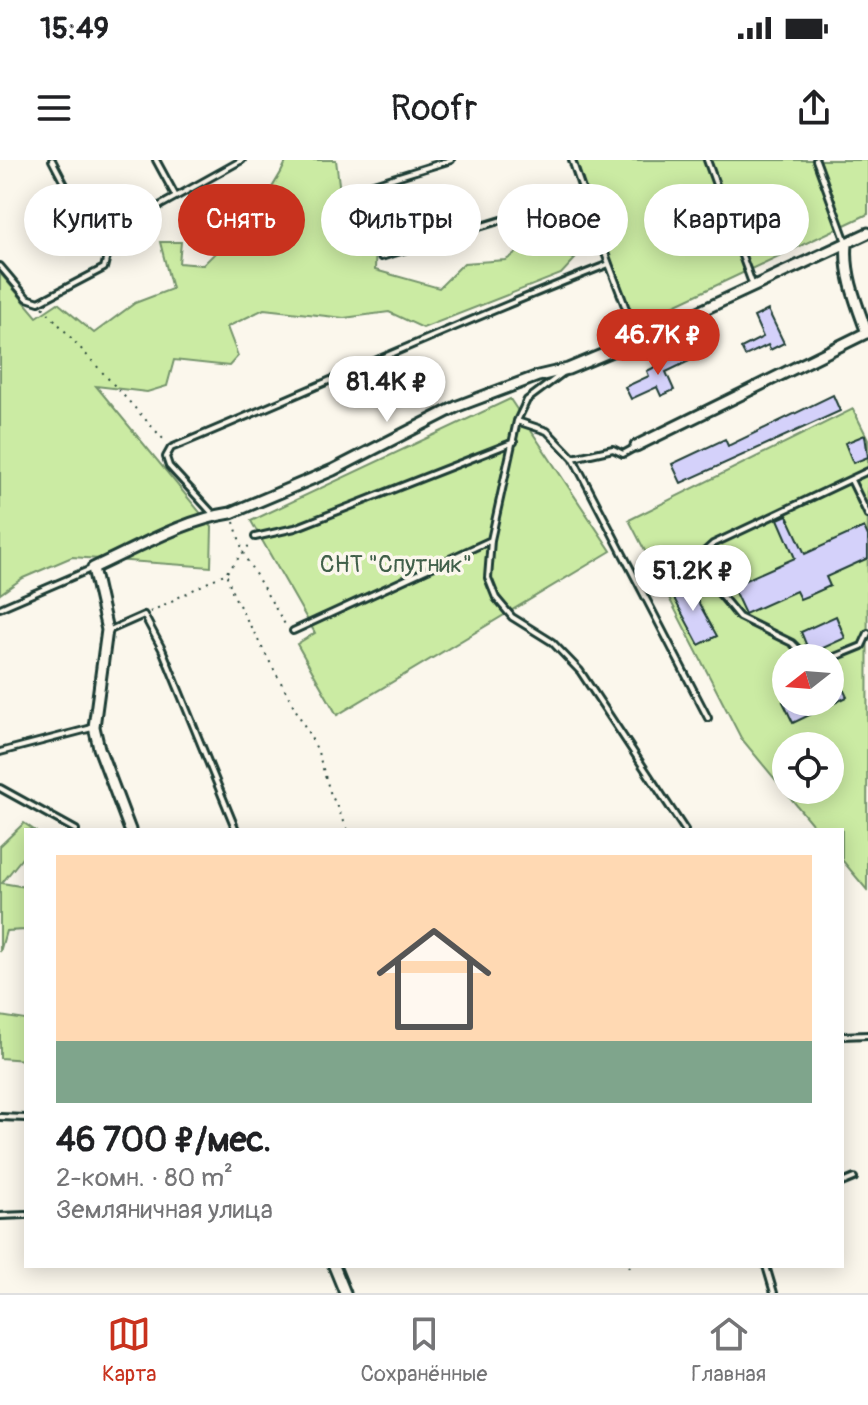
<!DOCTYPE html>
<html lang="ru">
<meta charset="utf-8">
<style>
body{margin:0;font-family:Pangolin,sans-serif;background:#f2f2f2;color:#202124;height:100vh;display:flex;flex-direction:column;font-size:30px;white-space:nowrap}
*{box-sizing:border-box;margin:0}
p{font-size:26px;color:#757577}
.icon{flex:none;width:44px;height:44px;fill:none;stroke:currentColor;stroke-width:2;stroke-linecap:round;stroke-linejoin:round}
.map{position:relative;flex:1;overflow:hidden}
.side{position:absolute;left:24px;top:668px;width:820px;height:440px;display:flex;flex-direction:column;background:#fff;border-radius:0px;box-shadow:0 4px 20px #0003}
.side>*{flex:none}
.hud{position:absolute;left:24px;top:24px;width:820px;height:72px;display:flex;gap:16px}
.needle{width:52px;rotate:253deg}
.fabs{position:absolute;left:772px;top:484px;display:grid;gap:16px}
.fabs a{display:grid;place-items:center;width:72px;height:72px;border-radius:50%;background:#fff;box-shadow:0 4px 20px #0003;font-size:40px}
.price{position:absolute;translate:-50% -68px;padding:0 18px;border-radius:28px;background:#fff;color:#222;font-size:26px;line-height:52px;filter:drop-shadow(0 2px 4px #0008)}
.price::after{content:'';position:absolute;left:50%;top:48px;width:24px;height:18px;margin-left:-12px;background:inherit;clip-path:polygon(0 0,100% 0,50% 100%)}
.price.current{background:#c8321e;color:#fff}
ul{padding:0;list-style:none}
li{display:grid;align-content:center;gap:16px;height:424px;padding:0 32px}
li+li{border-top:2px solid #e0e0e0}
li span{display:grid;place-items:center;height:248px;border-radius:0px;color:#555}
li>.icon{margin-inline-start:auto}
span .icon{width:144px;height:144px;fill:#fffc;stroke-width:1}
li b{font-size:34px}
.tag{padding:0 28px;border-radius:36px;background:#fff;box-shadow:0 4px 20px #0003;font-size:28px;line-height:72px}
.tag.current{background:#c8321e;color:#fff}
.status{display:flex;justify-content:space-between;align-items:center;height:56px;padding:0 40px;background:#fff;direction:ltr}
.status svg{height:22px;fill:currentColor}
header{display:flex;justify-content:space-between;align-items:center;height:104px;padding:0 32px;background:#fff;font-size:36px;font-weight:600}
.tab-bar{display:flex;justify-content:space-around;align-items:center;height:112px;border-top:2px solid #e0e0e0;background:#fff;font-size:22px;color:#757577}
.tab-bar a{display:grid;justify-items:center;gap:4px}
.tab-bar .current{color:#c8321e}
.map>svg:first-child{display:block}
</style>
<div class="status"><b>15:49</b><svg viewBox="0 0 49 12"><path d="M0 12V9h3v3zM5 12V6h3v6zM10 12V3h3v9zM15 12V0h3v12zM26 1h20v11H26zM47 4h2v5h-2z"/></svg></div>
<header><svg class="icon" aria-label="menu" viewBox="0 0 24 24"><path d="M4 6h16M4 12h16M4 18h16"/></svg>Roofr<svg class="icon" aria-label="share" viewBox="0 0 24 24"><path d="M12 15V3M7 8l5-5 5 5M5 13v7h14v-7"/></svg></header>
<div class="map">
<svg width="868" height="1133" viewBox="0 0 868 1133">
<rect width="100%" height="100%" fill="#fbf7ec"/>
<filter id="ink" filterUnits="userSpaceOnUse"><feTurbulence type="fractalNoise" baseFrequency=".0125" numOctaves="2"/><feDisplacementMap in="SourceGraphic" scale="16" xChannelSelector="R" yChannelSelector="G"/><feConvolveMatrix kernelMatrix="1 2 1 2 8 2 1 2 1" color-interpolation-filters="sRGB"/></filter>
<g filter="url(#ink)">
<!-- green -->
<path fill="#cbeba3" stroke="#75946c" stroke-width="2" fill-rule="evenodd" d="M287 0H336L342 48 353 83 376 79 375 110 439 128 464 103 506 100 530 84 575 99 561 114 423 168 389 152 344 158 264 149 227 167 238 196 229 206 174 200 167 226 147 232 96 226 212 367 211 407 72 397 23 418 0 434V113L37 157 58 143 94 173 135 143 172 129 160 82H181L179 103 203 105C234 74 270 40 287 0Z
M574 0H868V54L630 166Z
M510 239 611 391 337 555 297 484 315 473 251 361Z
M853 249 868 279 867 730 842 700V670H817L741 578 629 360ZM786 498H830V542H786ZM786 586H830V630H786Z
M24 663 34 670H26V693L2 723 26 727V770L6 771 0 792V686Z
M0 856 26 860V900L0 898Z"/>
<!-- building -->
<path fill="#d4d1fa" stroke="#1f3d34" stroke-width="2" d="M768 150 784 183 770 190 768 185 745 196 741 188 763 177 754 157Z
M683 189 689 201 666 212 674 230 661 236 657 227 631 239 625 227 649 216 647 211 671 199 670 195Z
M833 235 840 251 681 323 672 304 725 279 728 286Z
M865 275 868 297 853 303 845 283Z
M787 355 805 394 864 367 868 376V398L826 417 830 426 810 435 800 439 796 431 745 454 732 426 795 398 778 359Z
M686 420 717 476 699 485 669 429Z
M836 456 845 478 810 494 801 472Z
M831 504 847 537 793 563 783 542H830Z"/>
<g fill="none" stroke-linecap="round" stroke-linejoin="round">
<defs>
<path id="lane" d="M156 0 175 35
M572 0 584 35
M707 0 753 126
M816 0 846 82
M367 26 451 0
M100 79 242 0
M609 104 638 180
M0 106 27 138 39 142 104 108 107 96 100 79 87 67 52 0
M563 213 527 240 517 261 491 380 488 418 496 438 512 457 552 482 580 511 685 670
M517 261 547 271 573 298 708 558
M573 298 613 289 623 294 634 288
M851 320 868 355
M214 355 169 306 166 297 171 288C318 227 461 161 609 104L584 35 381 97
M255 377 295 368 514 282
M0 448 93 408
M110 470 144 455 162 489 236 670
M293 471 491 380
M807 498 792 483 739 457 701 411 702 394 713 384 868 311
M830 499 862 486 868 473
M0 592 92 568
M0 628 76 670
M842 876 868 875
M0 957 26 958
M842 1023 854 1018
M0 1056 26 1055
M766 1106 774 1133"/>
<path id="street" d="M847 84C844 114 857 145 867 173
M636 286 868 172
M130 670 99 588 94 567 107 470 93 408C137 388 184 360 231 353L333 310 458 246 538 216 568 209 638 180 868 73
M334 1106 345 1133"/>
</defs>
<!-- lane casing -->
<use href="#lane" stroke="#1f3d34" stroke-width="10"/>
<!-- street casing -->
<use href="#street" stroke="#1f3d34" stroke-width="15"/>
<!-- path -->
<path stroke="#1f3d34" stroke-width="2" stroke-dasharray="2 6" stroke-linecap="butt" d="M43 147 165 281
M234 362 244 395 286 466
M227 412 251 383
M150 452 226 413 233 434 317 589 330 632 348 670
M629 1106 632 1110"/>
<!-- lane -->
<use href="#lane" stroke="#fbf7ec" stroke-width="4"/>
<!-- street -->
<use href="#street" stroke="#fbf7ec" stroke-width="9"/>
</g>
</g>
<g text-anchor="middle" stroke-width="7" stroke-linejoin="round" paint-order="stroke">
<!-- park labels -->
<g font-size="24" fill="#41604a" stroke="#fbf7ec">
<text x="396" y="412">СНТ "Спутник"</text>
</g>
</g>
</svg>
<div class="fabs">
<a><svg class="needle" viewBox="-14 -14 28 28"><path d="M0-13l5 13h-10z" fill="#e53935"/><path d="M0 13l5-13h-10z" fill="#757577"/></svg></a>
<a><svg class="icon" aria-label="locate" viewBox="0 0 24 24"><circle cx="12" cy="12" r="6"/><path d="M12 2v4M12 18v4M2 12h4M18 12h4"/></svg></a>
</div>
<b class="price current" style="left:658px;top:217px">46.7K ₽</b>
<b class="price" style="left:387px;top:264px">81.4K ₽</b>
<b class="price" style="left:693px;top:453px">51.2K ₽</b>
<div class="hud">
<a class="tag">Купить</a>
<a class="tag current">Снять</a>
<a class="tag">Фильтры</a>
<a class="tag">Новое</a>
<a class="tag">Квартира</a>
</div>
<section class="side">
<ul>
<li><span style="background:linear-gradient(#ffd9b3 75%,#7fa58c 0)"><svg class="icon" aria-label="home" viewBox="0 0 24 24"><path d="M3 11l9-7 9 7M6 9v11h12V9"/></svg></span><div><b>46 700 ₽/мес.</b><p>2-комн. · 80 m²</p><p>Земляничная улица</p></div></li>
</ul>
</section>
</div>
<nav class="tab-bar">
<a class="current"><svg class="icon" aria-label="map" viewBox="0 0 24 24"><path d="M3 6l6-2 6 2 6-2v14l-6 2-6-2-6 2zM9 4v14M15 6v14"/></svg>Карта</a>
<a><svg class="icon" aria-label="saved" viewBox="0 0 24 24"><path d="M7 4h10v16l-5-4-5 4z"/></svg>Сохранённые</a>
<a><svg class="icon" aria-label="home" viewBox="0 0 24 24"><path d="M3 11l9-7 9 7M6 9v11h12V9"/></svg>Главная</a>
</nav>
